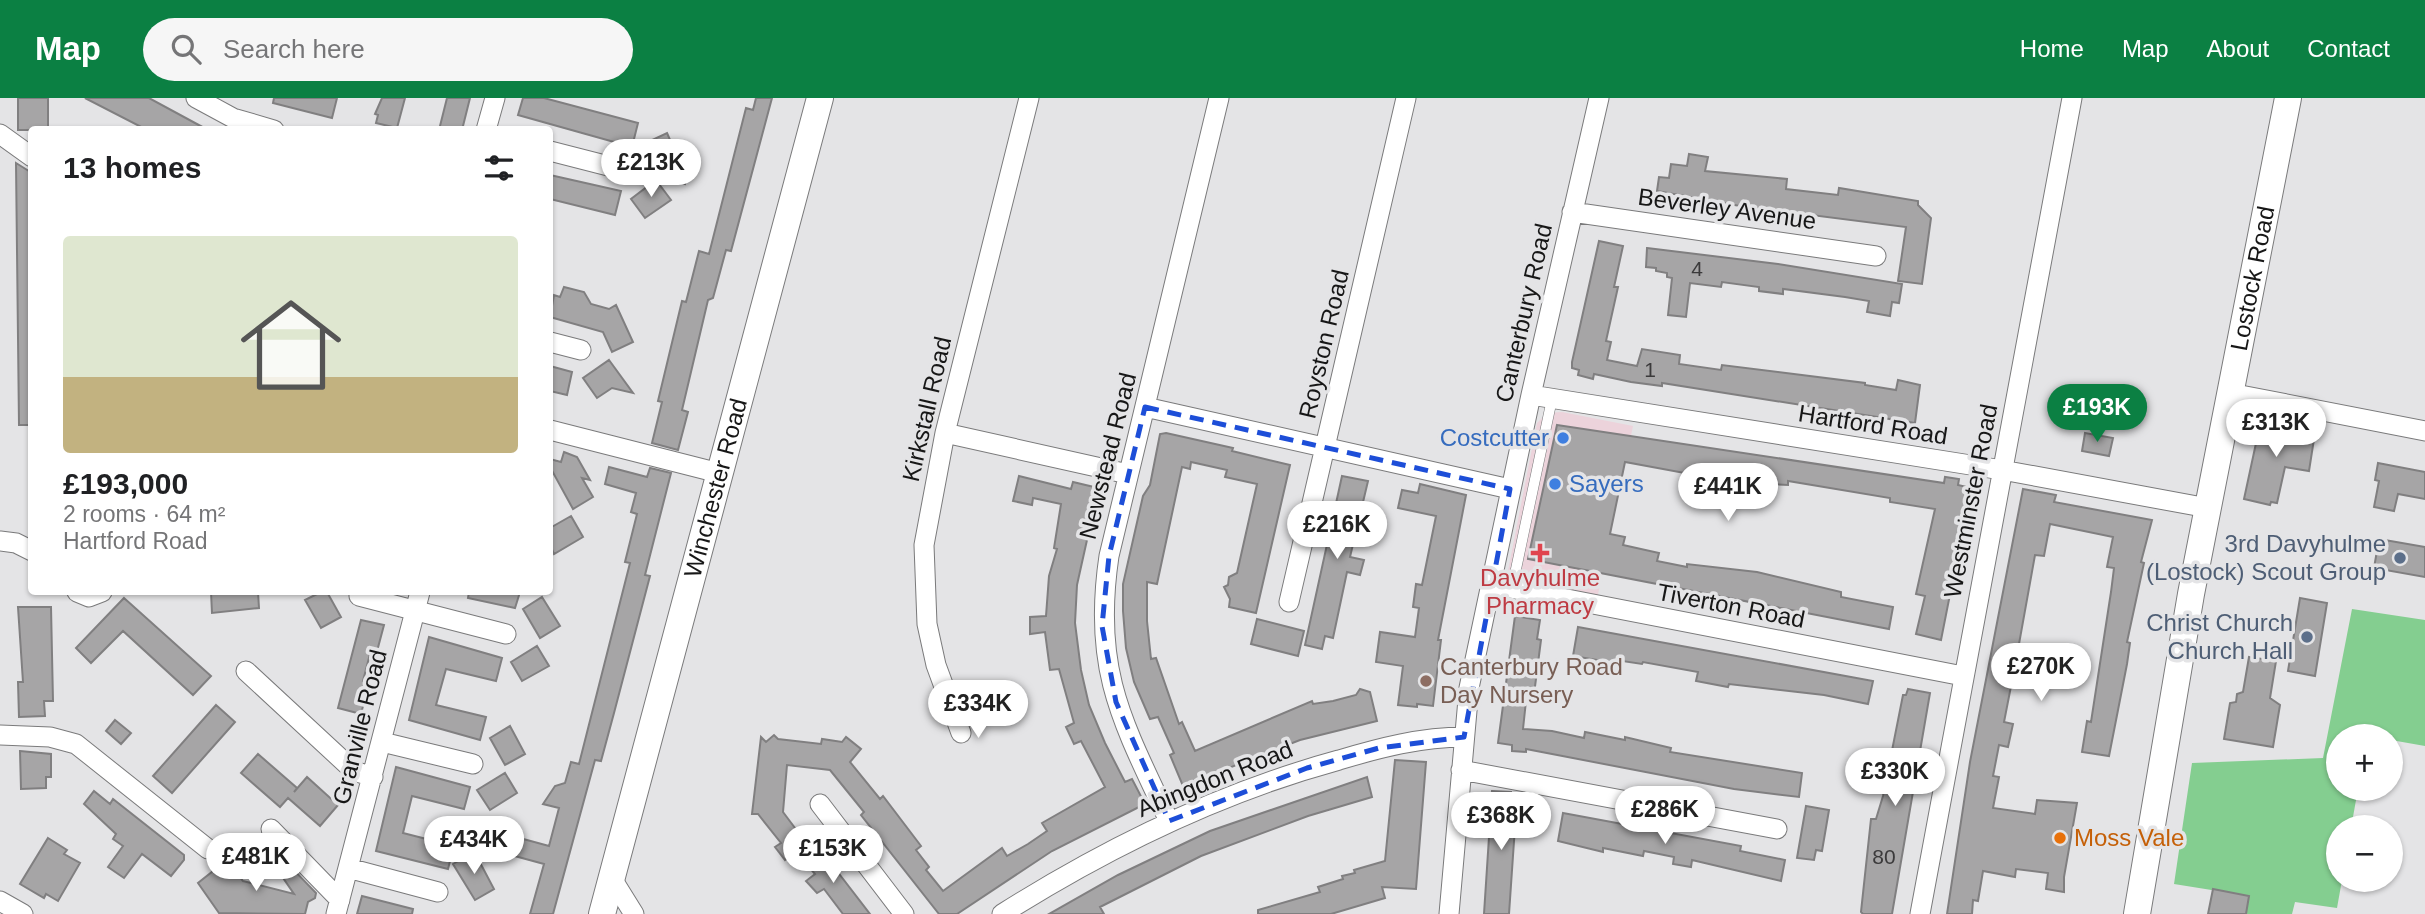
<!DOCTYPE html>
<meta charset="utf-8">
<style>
body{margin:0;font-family:Helvetica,sans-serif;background:#f6f6f6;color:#202124;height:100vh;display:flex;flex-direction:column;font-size:26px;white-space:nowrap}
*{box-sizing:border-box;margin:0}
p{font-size:23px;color:#757577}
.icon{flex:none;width:38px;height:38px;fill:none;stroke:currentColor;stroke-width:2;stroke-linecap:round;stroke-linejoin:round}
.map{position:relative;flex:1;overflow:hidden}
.details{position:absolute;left:28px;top:28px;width:525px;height:469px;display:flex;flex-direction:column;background:#fff;border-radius:7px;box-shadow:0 2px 5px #0004}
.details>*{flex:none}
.fabs{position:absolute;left:2326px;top:626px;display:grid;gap:14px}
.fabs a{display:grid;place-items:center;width:77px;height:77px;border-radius:50%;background:#fff;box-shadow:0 2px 5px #0004;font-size:35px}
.price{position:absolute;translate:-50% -60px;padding:0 16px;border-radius:24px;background:#fff;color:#222;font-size:23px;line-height:46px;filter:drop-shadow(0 2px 4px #0008)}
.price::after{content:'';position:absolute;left:50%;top:42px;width:21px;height:16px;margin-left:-10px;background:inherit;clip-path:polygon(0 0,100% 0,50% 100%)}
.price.on{background:#0b8043;color:#fff}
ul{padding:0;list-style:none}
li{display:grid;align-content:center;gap:14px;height:371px;padding:0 35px}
li span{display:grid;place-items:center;height:217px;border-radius:7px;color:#555}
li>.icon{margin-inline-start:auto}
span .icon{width:126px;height:126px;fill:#fffc;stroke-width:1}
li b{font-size:30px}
h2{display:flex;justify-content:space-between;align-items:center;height:84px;padding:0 35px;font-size:30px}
header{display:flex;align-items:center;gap:42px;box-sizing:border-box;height:98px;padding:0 35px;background:#0b8043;color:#fff}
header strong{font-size:33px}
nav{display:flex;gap:38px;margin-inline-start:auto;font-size:24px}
.search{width:490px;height:63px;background:#f6f6f6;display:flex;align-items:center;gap:18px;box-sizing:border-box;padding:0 24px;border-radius:38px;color:#757577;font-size:26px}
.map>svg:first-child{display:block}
</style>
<header>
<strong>Map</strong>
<div class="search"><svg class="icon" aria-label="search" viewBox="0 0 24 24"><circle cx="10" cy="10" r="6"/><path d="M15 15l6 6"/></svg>Search here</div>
<nav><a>Home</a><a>Map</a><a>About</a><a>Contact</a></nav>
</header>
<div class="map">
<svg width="2425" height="816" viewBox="0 0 2425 816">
<rect width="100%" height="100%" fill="#e4e4e6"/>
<!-- commercial -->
<path fill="#ecd3db" d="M1562 314 1633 328 1597 501 1524 486 1511 479 1508 473 1537 325 1547 315Z"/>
<!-- green -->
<path fill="#84ce90" d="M2352 511 2425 522V648L2391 642 2390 639H2338V691H2358L2351 730H2338V782H2342L2337 810 2295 804 2292 816H2246L2249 798 2174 786 2192 665 2323 660Z"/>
<!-- building -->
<path fill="#a6a5a6" stroke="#807f80" stroke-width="2" d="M18 0H48V32H18Z
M85 0H149L208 32H147Z
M274 0H337L332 20 273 5Z
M382 0H405L397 30 376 25 378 17 375 16Z
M447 0H470L462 32H439Z
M523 0H544L638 25 632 49 518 17Z
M756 0H772L731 153 726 152 713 200 708 202 682 312 688 314 678 352 652 345 662 304 658 303 682 203 686 204 699 153 709 156 746 10 753 12Z
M667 35 674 51 686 45 693 60 685 86 662 79 651 54 635 50Z
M1689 56 1708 59 1705 73 1787 81 1786 91 1838 97 1839 90 1918 103V107L1931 120 1922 186 1898 183 1906 129 1740 108 1657 93 1659 79 1669 80 1671 66 1687 68Z
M16 65 32 75V327H19Z
M550 77 621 93 615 117 550 101Z
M656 82 671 102 645 120 631 101Z
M1599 143 1623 148 1614 189H1618L1606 243 1611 244 1607 262 1637 268 1642 251 1680 257 1679 266 1721 272 1722 267 1865 285V287L1896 292 1898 282 1920 287 1915 325 1662 285V288L1631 284 1594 276 1593 281 1578 277 1579 272 1572 270V264Z
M1647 150 1778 166 1902 186 1899 205 1892 204 1890 218 1867 214 1869 203 1845 199 1783 191V196L1759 193V189L1722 184 1721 189 1690 185 1686 219 1668 217 1672 180 1667 179V175L1656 173V170L1646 169Z
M564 189 584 194 591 206 609 211 616 207 633 244 612 254 603 234 550 219 554 197 560 199Z
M609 262 633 295 612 290 597 300 583 280Z
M550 268 572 274 567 297 550 293Z
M2281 318 2298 321 2295 337 2314 341 2309 373 2285 369 2277 405 2271 404 2270 407 2244 401 2261 322 2280 326Z
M1557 327 1944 385 1945 379 1959 381 1958 387 1971 390 1941 542 1916 536 1925 498 1916 496 1935 411 1890 404V400L1788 383V387L1750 385 1749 387 1625 364 1610 436 1625 439 1623 447 1659 455 1657 463 1687 469V466L1757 474 1841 494V499L1893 509 1889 531 1528 461Z
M1166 335 1233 350 1232 353 1290 367 1256 515 1229 509 1230 501 1224 489 1228 487 1229 479 1237 475 1257 386 1225 379 1227 372 1191 364 1190 371 1182 369 1157 486 1147 484V523L1151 561 1156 560 1179 626 1182 624 1195 653 1312 603 1313 606 1333 603 1356 597 1360 591 1370 594 1377 623 1300 642 1183 688 1170 657 1174 655 1158 619 1150 621 1134 584 1126 550 1123 513V486L1143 398 1150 387 1160 336Z
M2085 335 2113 340 2109 358 2082 353Z
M564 354 577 359 590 382 582 380 593 399 573 411 550 369V361L561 364Z
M2378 365 2425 374V401L2398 396 2394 413 2374 409 2379 383 2375 382Z
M609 369 647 379 650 370 671 375 645 477 650 478 614 615 601 663 595 662 553 816H530L544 766 511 757 516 739 549 748 559 710 543 706 555 688 565 685 571 664 579 666 630 465 625 464 637 416 631 414 636 395 605 386Z
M1019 378 1071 391 1073 384 1094 389 1092 395 1097 397 1077 487 1075 525 1081 572 1089 607 1105 645 1125 684 1132 681 1145 706 1052 753 957 816H939L861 717 864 714 830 672 787 667 783 714 807 746 785 762 775 749 781 745 758 716H752L761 639 766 644 774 637 778 641 821 646 822 641 842 644 846 639 861 651 850 664 880 701 883 698 921 748 916 752 929 769 926 772 943 793 1002 750 1007 758 1028 746 1047 733 1042 725 1105 689 1081 643 1074 646 1066 629 1074 625 1059 571 1050 572 1045 534 1030 536V519L1046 518 1049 478 1057 451 1054 450 1061 406 1033 400 1032 407 1013 403Z
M1342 378 1368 383 1350 459 1364 462 1360 477 1347 474 1333 540 1325 538 1322 551 1305 547Z
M1420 386 1466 397 1438 542H1441L1433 608 1417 606V609L1398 607 1403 568 1376 564 1380 534 1415 539 1419 510 1413 509 1416 486 1422 487 1436 418 1398 410 1402 392 1418 395Z
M2023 391 2056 397 2054 404 2152 422 2141 464 2144 465 2127 544 2130 545 2127 566 2109 658 2082 654 2087 623 2091 624 2111 494 2114 470 2107 469 2113 439 2050 426 2044 458 2035 457 2017 557 2026 559 2022 580 2013 578 2004 624 2013 626 2008 649 1999 647 1993 678 1999 679 1993 710 2035 716 2037 702 2077 705 2064 779V794L2046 791 2048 775 2016 771 2015 779 1983 773 1978 803 1973 802 1972 816H1947L1970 664Z
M571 418 583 439 554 456 550 447V430Z
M2379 441 2425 449V479L2374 470Z
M211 494H258L259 510 212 515Z
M321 494H327L341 519 321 530 305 502Z
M469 494H520L515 510 468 500Z
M542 499 560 528 540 540 523 511Z
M124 500 211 578 193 597 123 533 91 565 76 550Z
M2300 500 2327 505 2315 578 2288 573Z
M18 509H51L53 603H44L45 618 19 619 18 584H23Z
M1515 518 1540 522 1537 541 1541 542 1533 604 1526 603 1523 631 1552 633 1584 640 1585 634 1625 642V639L1671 650 1670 654 1802 675 1799 699 1734 691 1526 651V654L1512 653V647L1498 645Z
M1257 521 1304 533 1298 558 1251 546Z
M361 522 384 527 376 557 370 556 363 583 369 584 361 616 338 610Z
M1578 529 1873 583 1868 606 1824 597 1729 586 1728 589 1696 583 1698 574 1643 564 1642 566 1616 562 1615 565 1573 558Z
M429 539 502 560 496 583 446 571 436 607 486 619 480 642 409 622Z
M537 548 549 568 522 583 511 564Z
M2249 559 2276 563 2270 600 2280 607 2273 649 2224 641 2230 605 2236 604 2237 596 2243 594Z
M1908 591 1930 595 1892 816H1863L1861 814 1871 721H1876L1883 698 1903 597H1906Z
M216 607 235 624 172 695 153 678Z
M115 622 131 635 121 646 106 633Z
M510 628 525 656 505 667 490 640Z
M20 653 51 656V679H46V690L21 691Z
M258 656 297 690 294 694 307 679 338 707 320 728 288 700 280 709 241 675Z
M1395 662 1426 664 1416 791 1382 789 1385 800 1331 816H1258V812L1320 794 1318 789 1343 781 1342 778 1355 775 1354 772 1385 763Z
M396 669 470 689 464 711 412 698 403 735 454 748 448 771 376 753Z
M505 675 517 695 490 712 477 692Z
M1367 679 1372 699 1308 718 1201 758 1100 809 1104 816H1049L1118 777 1210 733Z
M94 693 110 706 113 701 184 757V762L171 778 142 756 124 780 108 769 123 748 113 741 116 736 84 706Z
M1492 693 1511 694V699L1521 700 1520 715 1516 714 1509 816H1484Z
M1806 708 1829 712 1822 753 1816 752 1814 762 1797 760Z
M1563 715 1741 748 1740 753 1785 762 1781 783 1692 762 1691 769 1673 766 1674 759 1644 753 1643 758 1603 750V754L1558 743Z
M48 740 67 752 64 756 80 765 58 803 46 796 44 800 20 786Z
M820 751 870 816H843L824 791 817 795 806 783 815 776 804 763Z
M471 756 473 759 476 757 494 791 475 802 453 766Z
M227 762 243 783 294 796 279 774 289 767 316 795 315 800 308 804 305 816 219 815 198 785Z
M2213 791 2249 798 2246 816H2208Z
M362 798 413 811 412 816H357Z"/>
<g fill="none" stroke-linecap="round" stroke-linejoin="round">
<defs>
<path id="lane" d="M1512 490 1552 301"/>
<path id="street" d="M196 0 233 20 274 32
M486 32 495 0
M0 36 32 59
M550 53 628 73
M1572 114 1876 158
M550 244 581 252
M2230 295 2425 333
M1531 297 2002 372 2208 410
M1145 309 1510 391
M550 332 719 375
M945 335 1128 376
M0 443 16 445 32 453
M1490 486 1963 578
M77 494 89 499 102 494
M359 498 506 536
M1289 504 1406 0
M246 573 354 673 373 679
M961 635 936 567 927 526 924 447 945 335 1029 0
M0 637 50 639 76 646 208 751
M382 644 473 666
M1461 672 1777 731
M820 706 904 816
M1169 723C1122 623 1092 572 1109 458L1219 0
M271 731 340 802
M348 770 438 794
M611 779 634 816
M0 803 23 816
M336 816 420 494
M1002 816C1108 749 1218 695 1339 662 1379 650 1421 639 1464 639
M1449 816 1469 590 1531 297 1599 0
M1920 816 2072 0"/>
<g id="secondary">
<path id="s1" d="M602 816 820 0"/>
<path id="s2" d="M2137 816 2191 496 2288 0"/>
</g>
</defs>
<!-- lane casing -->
<use href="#lane" stroke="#7a7a7b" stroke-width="11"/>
<!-- street casing -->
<use href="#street" stroke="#7a7a7b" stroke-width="21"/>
<!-- secondary casing -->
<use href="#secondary" stroke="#7a7a7b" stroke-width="28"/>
<!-- lane -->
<use href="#lane" stroke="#fff" stroke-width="10"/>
<!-- street -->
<use href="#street" stroke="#fff" stroke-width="19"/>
<!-- secondary -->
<use href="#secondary" stroke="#fff" stroke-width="26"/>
</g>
<!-- marked area -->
<path fill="none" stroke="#1d4ed8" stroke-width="5" stroke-dasharray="14 9" stroke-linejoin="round" d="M1145 309 1510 391 1464 639 1379 650 1307 670 1169 723 1116 604 1102 528 1109 458Z"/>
<!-- markers -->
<g fill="#3f7fe0" stroke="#e4e4e6" stroke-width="2.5">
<circle cx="1563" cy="340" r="7"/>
<circle cx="1555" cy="386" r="7"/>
</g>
<path fill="#e0444e" stroke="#e4e4e6" stroke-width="2.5" d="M1536.5 444.5h7v7h7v7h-7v7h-7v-7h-7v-7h7z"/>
<g fill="#5c6f8a" stroke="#e4e4e6" stroke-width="2.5">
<circle cx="2400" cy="460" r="7"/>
<circle cx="2307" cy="539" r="7"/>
</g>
<circle fill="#8d6e63" stroke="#e4e4e6" stroke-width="2.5" cx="1426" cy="583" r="7"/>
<circle fill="#e8710a" stroke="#e4e4e6" stroke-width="2.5" cx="2060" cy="740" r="7"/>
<g text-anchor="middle" stroke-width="7" stroke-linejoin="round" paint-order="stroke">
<!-- number labels -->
<g font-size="21" fill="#3b3a3b">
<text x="1697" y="178">4</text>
<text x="1650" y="279">1</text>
<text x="1884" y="766">80</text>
</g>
<!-- street labels -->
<g font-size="24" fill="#171717" stroke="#e4e4e6">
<text transform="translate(1727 111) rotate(8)" y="8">Beverley Avenue</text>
<text dy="8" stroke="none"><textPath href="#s2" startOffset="646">Lostock Road</textPath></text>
<text transform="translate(1524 215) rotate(-77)" y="8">Canterbury Road</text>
<text transform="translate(1324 246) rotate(-77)" y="8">Royston Road</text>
<text transform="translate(927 311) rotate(-77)" y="8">Kirkstall Road</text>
<text transform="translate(1873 327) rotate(9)" y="8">Hartford Road</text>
<text transform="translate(1108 358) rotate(-76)" y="8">Newstead Road</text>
<text dy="8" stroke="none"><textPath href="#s1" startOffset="441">Winchester Road</textPath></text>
<text transform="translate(1971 403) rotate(-79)" y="8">Westminster Road</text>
<text transform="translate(1731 508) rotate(11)" y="8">Tiverton Road</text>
<text transform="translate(360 629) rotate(-76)" y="8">Granville Road</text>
<text transform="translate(1215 681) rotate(-22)" y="8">Abingdon Road</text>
</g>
<!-- shop labels -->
<g font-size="24" fill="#366cbe" stroke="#e4e4e6" text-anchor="end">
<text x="1549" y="348">Costcutter</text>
<text x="1569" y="394" text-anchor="start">Sayers</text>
</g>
<!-- service labels -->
<g font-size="24" fill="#4e5e75" stroke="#e4e4e6" text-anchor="end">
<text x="2386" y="454">3rd Davyhulme<tspan x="2386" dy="28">(Lostock) Scout Group</tspan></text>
<text x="2293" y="533">Christ Church<tspan x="2293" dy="28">Church Hall</tspan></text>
</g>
<!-- health labels -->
<g font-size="24" fill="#be3a42" stroke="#e4e4e6">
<text x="1540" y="488">Davyhulme<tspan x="1540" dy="28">Pharmacy</tspan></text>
</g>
<!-- education labels -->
<g font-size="24" fill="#785e54" stroke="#e4e4e6" text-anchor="start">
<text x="1440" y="577">Canterbury Road<tspan x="1440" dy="28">Day Nursery</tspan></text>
</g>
<!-- food labels -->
<g font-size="24" fill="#c56008" stroke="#e4e4e6" text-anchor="start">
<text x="2074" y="748">Moss Vale</text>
</g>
</g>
</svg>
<div class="fabs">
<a>+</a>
<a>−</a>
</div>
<b class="price" style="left:651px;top:101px">£213K</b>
<b class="price on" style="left:2097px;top:346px">£193K</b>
<b class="price" style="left:2276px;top:361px">£313K</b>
<b class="price" style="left:1728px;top:425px">£441K</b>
<b class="price" style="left:1337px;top:463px">£216K</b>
<b class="price" style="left:2041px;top:605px">£270K</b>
<b class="price" style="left:978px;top:642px">£334K</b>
<b class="price" style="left:1895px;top:710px">£330K</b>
<b class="price" style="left:1665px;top:748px">£286K</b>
<b class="price" style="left:1501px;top:754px">£368K</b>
<b class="price" style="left:474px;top:778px">£434K</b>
<b class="price" style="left:833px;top:787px">£153K</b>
<b class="price" style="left:256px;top:795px">£481K</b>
<section class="details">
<h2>13 homes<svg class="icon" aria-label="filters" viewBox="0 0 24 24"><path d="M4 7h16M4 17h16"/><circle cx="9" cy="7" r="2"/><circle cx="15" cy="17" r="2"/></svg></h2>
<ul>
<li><span style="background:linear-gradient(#dfe7d0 65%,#c2b280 0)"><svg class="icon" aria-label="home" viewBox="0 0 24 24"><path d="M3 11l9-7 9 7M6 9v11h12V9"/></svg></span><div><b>£193,000</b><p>2 rooms · 64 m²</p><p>Hartford Road</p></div></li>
</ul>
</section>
</div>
